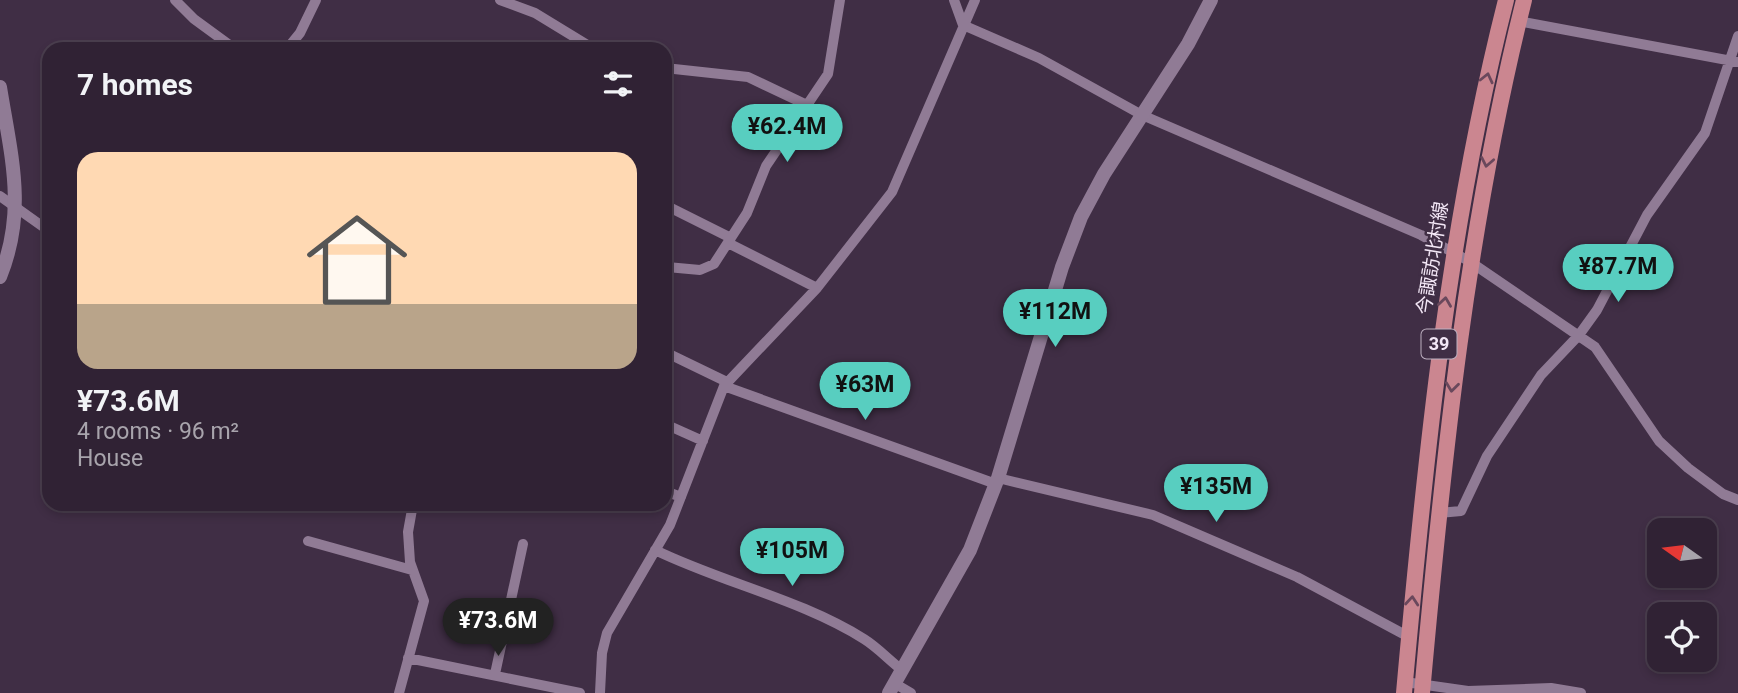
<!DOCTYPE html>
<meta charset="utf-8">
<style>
body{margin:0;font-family:Roboto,"Noto Sans JP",sans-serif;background:#3c2f40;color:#f1f3f6;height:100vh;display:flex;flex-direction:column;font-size:26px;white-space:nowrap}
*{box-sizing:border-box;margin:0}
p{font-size:23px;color:#a8a4ac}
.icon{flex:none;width:38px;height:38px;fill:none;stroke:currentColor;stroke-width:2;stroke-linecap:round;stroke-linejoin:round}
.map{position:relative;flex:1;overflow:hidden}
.side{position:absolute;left:42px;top:42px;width:630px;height:469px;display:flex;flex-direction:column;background:#302234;border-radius:21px;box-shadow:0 4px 10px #0003,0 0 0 2px #4b3f4f}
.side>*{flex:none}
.needle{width:46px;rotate:284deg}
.tools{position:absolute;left:1647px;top:518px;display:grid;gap:14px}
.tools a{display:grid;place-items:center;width:70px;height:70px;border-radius:14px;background:#302234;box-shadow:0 4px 10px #0003,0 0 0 2px #4b3f4f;font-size:35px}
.price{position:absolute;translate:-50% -60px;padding:0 16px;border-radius:24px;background:#58cec0;color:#111;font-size:23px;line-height:46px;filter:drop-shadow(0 2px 4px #0008)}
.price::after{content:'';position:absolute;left:50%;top:42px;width:21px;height:16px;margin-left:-10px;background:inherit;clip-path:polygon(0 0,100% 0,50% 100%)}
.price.on{background:#222;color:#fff}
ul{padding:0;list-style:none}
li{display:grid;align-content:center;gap:14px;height:371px;padding:0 35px}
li+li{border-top:2px solid #4b3f4f}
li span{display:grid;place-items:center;height:217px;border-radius:21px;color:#555}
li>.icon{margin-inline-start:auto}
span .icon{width:126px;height:126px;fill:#fffc;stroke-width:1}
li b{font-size:30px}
h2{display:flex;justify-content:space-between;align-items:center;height:84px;padding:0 35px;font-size:30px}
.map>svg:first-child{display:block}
</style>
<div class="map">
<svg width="1738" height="693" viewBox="0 0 1738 693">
<rect width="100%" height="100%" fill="#402e45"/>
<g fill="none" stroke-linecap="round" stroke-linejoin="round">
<!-- street -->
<path stroke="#907b95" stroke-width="10" d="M175 0 194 19 235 49
M500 0 535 13 594 49
M954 0 963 25 1039 58 1142 115 1421 235 1469 261 1595 347 1659 441 1688 468 1723 494 1738 500
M1518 21 1738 62
M287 49 300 33 316 0
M665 68 748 77 807 105
M0 196 49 231
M665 205 731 238
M728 243 817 288
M665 272 667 267 700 270 714 264 747 213 766 166 828 74 840 0
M665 352 727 382
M724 386 996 484
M665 424 703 441
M998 478 1153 515 1297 577 1409 637
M665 491 681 497
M1439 513 1461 511 1487 456 1541 375 1579 335 1597 310 1647 215 1705 133 1738 36
M308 541 412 570
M655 550C723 583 800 599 864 639 877 647 889 660 902 670
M408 658 580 693
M495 674 523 544
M1405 682 1468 691 1551 688 1581 693
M894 683 911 693
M399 693 424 601 410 562 408 532 413 504
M600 693 602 653 607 633 670 525 724 386 817 288 892 192 975 0"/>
<!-- secondary -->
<path stroke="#907b95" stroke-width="14" d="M0 87C11 156 27 210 0 277
M889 693 970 550 998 478 1062 267 1081 217 1104 174 1188 44 1211 0"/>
<!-- primary -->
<path stroke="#cb8690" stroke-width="16" d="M1404 693C1425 459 1448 228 1506 0
M1422 693C1443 459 1467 228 1524 0"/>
</g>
<!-- one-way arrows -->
<defs><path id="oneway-chevron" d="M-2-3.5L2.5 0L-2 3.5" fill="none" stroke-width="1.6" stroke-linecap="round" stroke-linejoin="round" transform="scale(1.75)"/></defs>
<g stroke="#6a485c">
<use href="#oneway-chevron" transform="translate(1487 78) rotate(-77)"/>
<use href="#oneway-chevron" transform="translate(1487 162) rotate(101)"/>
<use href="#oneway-chevron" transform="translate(1445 302) rotate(-82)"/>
<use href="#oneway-chevron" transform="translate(1452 387) rotate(97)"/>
<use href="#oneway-chevron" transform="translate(1412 601) rotate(-85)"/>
</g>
<g text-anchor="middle" stroke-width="5" stroke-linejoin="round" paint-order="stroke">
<!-- shield labels -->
<rect fill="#402e45" stroke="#bdb0c1" stroke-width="2" x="1421.5" y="329.5" width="35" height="29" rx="5"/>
<g font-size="18" font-weight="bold" fill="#f3e7f6">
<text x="1439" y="350">39</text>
</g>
<!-- street labels -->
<g font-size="19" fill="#f3e7f6" stroke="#402e45">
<text transform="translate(1432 258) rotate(-81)" y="7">今諏訪北村線</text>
</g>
</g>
</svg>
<div class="tools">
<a><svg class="needle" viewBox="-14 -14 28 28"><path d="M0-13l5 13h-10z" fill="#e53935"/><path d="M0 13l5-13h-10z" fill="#a8a4ac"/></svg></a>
<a><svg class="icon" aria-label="locate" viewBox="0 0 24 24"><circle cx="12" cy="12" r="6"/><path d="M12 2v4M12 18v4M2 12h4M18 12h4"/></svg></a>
</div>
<b class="price" style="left:787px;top:164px">¥62.4M</b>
<b class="price" style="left:1618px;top:304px">¥87.7M</b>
<b class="price" style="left:1055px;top:349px">¥112M</b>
<b class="price" style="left:865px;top:422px">¥63M</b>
<b class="price" style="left:1216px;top:524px">¥135M</b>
<b class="price" style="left:792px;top:588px">¥105M</b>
<b class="price on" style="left:498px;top:658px">¥73.6M</b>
<section class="side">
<h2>7 homes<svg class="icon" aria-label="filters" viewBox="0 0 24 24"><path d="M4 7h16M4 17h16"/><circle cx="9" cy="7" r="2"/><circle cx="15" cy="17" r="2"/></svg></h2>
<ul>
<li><span style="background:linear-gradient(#ffd9b3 70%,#b9a48a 0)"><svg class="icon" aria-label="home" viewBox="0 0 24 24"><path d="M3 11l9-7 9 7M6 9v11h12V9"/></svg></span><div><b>¥73.6M</b><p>4 rooms · 96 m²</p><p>House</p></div></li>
</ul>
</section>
</div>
